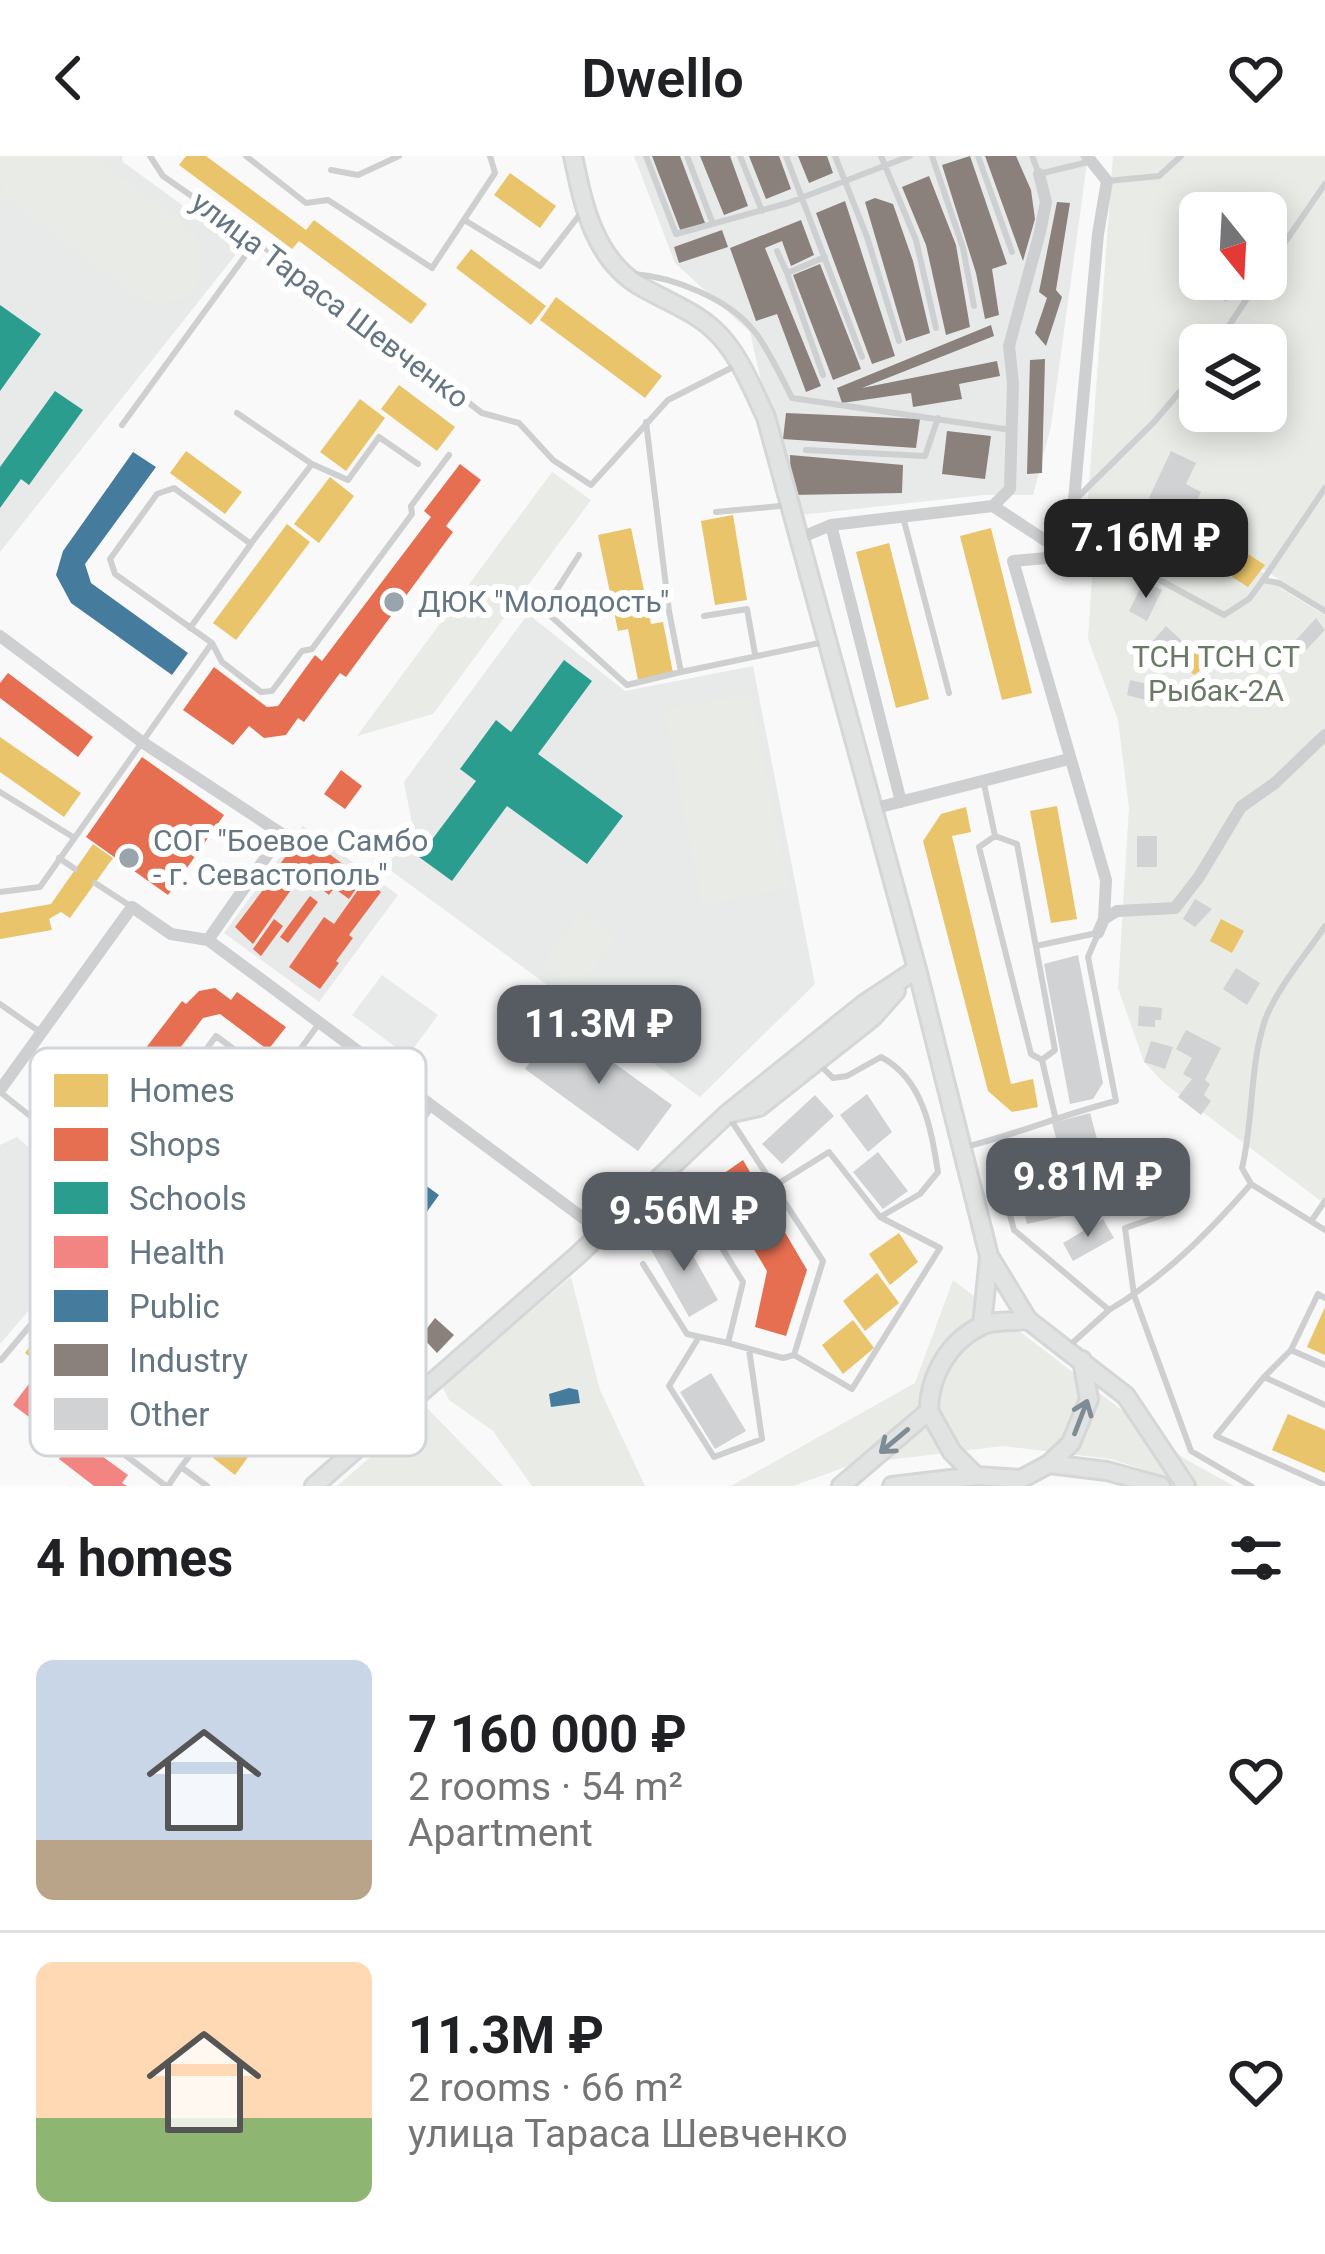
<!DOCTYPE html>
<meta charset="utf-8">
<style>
body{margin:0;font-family:Roboto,sans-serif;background:#f2f2f2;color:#202124;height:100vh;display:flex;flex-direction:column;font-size:45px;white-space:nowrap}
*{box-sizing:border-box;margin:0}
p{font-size:39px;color:#757577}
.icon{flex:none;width:66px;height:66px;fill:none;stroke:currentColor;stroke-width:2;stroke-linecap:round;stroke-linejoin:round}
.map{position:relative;height:1330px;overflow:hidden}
.panel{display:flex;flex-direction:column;background:#fff;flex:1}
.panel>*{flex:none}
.needle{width:78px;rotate:162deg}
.tools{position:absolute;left:1179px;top:36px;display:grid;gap:24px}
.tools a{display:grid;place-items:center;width:108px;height:108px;border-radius:18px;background:#fff;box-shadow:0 6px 30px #0003;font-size:60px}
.price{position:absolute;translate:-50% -102px;padding:0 27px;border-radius:24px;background:#565c61;color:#fff;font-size:39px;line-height:78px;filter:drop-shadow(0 3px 6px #0008)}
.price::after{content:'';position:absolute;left:50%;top:72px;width:36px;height:27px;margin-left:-18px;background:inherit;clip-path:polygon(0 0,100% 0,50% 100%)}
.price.active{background:#222;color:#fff}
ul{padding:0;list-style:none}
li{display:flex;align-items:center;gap:36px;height:300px;padding:0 36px}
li+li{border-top:3px solid #e0e0e0}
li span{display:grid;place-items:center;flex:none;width:336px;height:240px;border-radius:18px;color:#555}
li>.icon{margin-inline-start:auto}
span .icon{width:144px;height:144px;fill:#fffc;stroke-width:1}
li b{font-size:51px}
h2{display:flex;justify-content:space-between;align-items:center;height:144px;padding:0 36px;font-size:51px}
header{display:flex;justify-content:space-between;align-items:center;height:156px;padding:0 36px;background:#fff;font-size:54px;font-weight:600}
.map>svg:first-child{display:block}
</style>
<header><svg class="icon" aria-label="back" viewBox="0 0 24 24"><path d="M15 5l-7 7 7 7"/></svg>Dwello<svg class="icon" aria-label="heart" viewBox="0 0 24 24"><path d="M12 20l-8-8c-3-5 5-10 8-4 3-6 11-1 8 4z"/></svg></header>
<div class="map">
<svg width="1325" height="1330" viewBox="0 0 1325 1330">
<rect width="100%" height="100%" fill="#f9f9f9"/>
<!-- built -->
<path fill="#e8e9e9" d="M0 0H122L123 6 241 92 0 396Z
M634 0H1088L1051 270 1033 339H984L791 360 750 176 675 107Z
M528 458 625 535 753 510 815 828 700 941 386 711 413 673 404 626Z
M303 670 398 739 319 846 224 777Z
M382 819 438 859 408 900 352 859Z
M17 981 109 1061 0 1188V989Z"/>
<!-- green -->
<path fill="#e8ebe6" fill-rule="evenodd" d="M0 0H94L195 78C217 123 190 156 142 145L2 39Z
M1113 0H1325V453L1249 404 1283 434 1325 459V1048L1164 927 1144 906 1118 832 1129 652 1118 564 1088 483 1093 407 1115 403 1164 421 1192 372 1204 376 1185 366 1163 410 1085 385ZM1200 57H1266V123H1200ZM1200 189H1266V255H1200Z
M552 316 591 344 433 558 357 580Z
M751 537 789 732 702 749 664 554Z
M581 755 616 781 578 833 542 807Z
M571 1121 600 1234 645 1330H532L493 1275 449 1244 442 1230Z
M953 1124 1185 1303 1234 1330H1194L1111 1303 1003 1290 854 1308 793 1330H731L915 1227Z
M427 1252 503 1330H337Z"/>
<!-- homes -->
<path fill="#e9c46a" d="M186 0H206L306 74 314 64 427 148 411 168 299 85 292 93 179 9Z
M510 17 556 50 540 72 494 39Z
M471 93 546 150 531 169 456 112Z
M556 141 662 220 645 242 540 164Z
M399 229 455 271 437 295 381 253Z
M360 243 385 262 346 315 320 296Z
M186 295 242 336 225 358 170 317Z
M330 321 354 340 319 387 294 368Z
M733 359 747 444 715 449 701 365Z
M287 368 310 386 236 484 213 467Z
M631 372 651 468 663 466 673 517 638 524 628 473 618 475 598 379Z
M991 372 1032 537 1002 544 960 380Z
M889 387 929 543 896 552 856 396Z
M1248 398 1265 409 1248 431 1232 421Z
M1201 484 1217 502 1194 519 1177 502Z
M0 581 81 637 64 661 0 616Z
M1057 650 1077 763 1051 767 1030 655Z
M966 651 971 676 952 680 1011 928 1033 923 1038 951 1012 956 988 935 923 685 941 658Z
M93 688 113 702 70 762 61 756 49 763 52 774 0 783V757L51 748Z
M1221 763 1244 775 1232 797 1210 785Z
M899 1077 918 1106 890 1129 869 1098Z
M119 1104 143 1122 107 1171 91 1159 49 1215 25 1197 68 1140 84 1152Z
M877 1117 899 1147 865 1175 843 1145Z
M1325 1151V1199L1307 1191Z
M337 1163 360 1180 289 1276 274 1265 235 1319 213 1302 253 1248 267 1259Z
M853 1164 874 1192 843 1218 822 1189Z
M1288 1258 1325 1274V1317L1272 1294Z"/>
<!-- shops -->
<path fill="#e76f51" d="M460 308 481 324 446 370 453 376 346 521 340 517 304 566 298 562 286 579 264 582 249 570 233 589 183 554 214 511 267 551 278 550 315 499 322 505 431 361 424 355Z
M8 517 93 581 78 601 0 542V527Z
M142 601 224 659 168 739 86 681Z
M341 614 362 630 345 653 324 638Z
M309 683 363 723 349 743 334 732 329 739 295 712 289 720 277 712 295 688 302 693Z
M275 718 293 731 253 788 235 771Z
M365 724 381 736 349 779 353 782 336 805 339 807 320 833 289 811 324 761 334 768Z
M310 740 318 746 288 787 280 781Z
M274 763 283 770 261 800 253 793Z
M215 832 231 844 237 836 286 871 268 894 220 858 203 862 124 965 102 949 182 845 186 848 199 835Z
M743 1004 807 1114 786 1180 755 1171 767 1115 713 1025Z"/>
<!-- schools -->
<path fill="#2a9d8f" d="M0 149 41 178 0 235Z
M55 235 83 254 29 329 21 323 0 352V311Z
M564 504 592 525 538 598 623 660 587 708 507 650 452 725 419 701 476 625 460 613 496 564 511 576Z"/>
<!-- health -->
<path fill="#f28482" d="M31 1225 88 1266 77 1282 128 1319 122 1327 127 1330H94L59 1303 68 1290 13 1249Z"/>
<!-- public -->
<path fill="#457b9d" d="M133 296 156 311 85 408 91 427 188 497 172 519 71 447 56 419 63 395Z
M399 1010 439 1039 405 1086 396 1080 383 1097 395 1106 358 1157 336 1141 387 1071 366 1055Z
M569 1232 578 1234 580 1247 551 1251 549 1238Z"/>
<!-- industry -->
<path fill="#8a817c" d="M652 0H680L705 67 681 76Z
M700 0H730L748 50 724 59Z
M749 0H779L791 33 766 43Z
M798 0H827L833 17 809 27Z
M970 0 1007 108 992 113 999 159 985 163 976 117 942 9Z
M985 0H1016L1031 34 1035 63 1023 105Z
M929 20 956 89 970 171 946 179 926 89 902 31Z
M875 42 893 48 913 105 930 177 906 185 865 46Z
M845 45 895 200 872 208 816 57Z
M1057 46 1070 47 1056 134 1062 141 1046 190 1035 177 1047 142 1039 136Z
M801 64 814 99 791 110 782 85 765 92 821 230 806 236 777 158 756 165 730 92Z
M722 74 728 91 679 107 674 91Z
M820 108 861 213 833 224 793 119Z
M991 169 994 180 862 232 997 205 1000 220 959 228 962 243 913 251 911 237 842 247 837 232Z
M1045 203 1042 317 1027 318 1030 204Z
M786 257 920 263 916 292 783 283Z
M947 275 991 280 985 323 942 318Z
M790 299 903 309 902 337 791 339Z
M435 1162 454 1179 437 1197 421 1180Z"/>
<!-- building -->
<path fill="#d0d2d3" d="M1205 123H1244L1226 146 1202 127Z
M1171 295 1196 307 1186 328 1201 336 1189 361 1149 342Z
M1144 425 1162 434 1147 465 1129 455Z
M1316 462 1325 474 1306 494 1295 485Z
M1166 470 1184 487 1168 502 1152 486Z
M1130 524 1157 530 1153 546 1127 539Z
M1137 680H1157V711H1137Z
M1195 743 1212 753 1195 771 1183 763Z
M1078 799 1103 927 1093 943 1070 948 1044 808Z
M1236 812 1260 827 1247 849 1223 833Z
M1139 850 1162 852 1161 864H1155V871L1138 870Z
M559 867 672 949 638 995 525 913Z
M1186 874 1221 892 1205 924 1210 928 1204 939 1211 945 1201 959 1178 941 1192 923 1183 918 1192 902 1176 893Z
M1151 885 1173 891 1165 913 1144 906Z
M867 938 892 976 868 996 840 959Z
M815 939 834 960 782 1008 762 988Z
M1090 957 1100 994 1062 1004 1052 967Z
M878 996 908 1035 883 1053 853 1016Z
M1054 1003 1068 1059 1027 1068 1014 1014Z
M1143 1010 1151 1049 1111 1056 1104 1018Z
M1103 1063 1114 1082 1073 1105 1063 1087Z
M679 1075 718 1144 689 1161 650 1092Z
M711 1217 746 1275 715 1293 680 1236Z"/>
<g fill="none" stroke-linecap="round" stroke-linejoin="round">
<defs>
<path id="secondary" d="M573 0C583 48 594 103 640 130 664 144 692 154 713 173 738 195 752 232 766 261L917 813 989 1100 1028 1164 1126 1240 1186 1330
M732 957 759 951 873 861 896 835
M982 1169 989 1101
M929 1255 952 1296 976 1320
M1049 1308 1107 1315 1161 1330
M314 1330 579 1098 727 958 864 848 917 813
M841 1330 929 1255C929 1221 948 1186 981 1170 993 1164 1015 1166 1028 1164
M892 1330 976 1320 1021 1323 1049 1308 1071 1287 1089 1243 1082 1204"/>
</defs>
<!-- secondary casing -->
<use href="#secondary" stroke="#d5d6d7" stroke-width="22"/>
<!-- lane -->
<path stroke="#cecfd0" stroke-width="6" d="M150 0 163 20 256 85 482 257 519 267 553 304 591 329 668 244 735 210
M246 0 306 47 328 44 432 112 495 17 490 0
M646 0 676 78 788 47 910 0
M687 0 713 68
M740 0 762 55
M786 0 862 201
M835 0 867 81 899 185
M881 0 916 84 936 172
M932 0 963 92 974 150
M978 0 1012 96
M1032 0 1039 18 1088 6
M331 14 358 19 399 0
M1107 25 1159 20 1181 0
M466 65 540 110 584 53
M777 95 787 117
M1266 114 1325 28
M634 118C673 121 729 143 754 175 766 189 783 224 792 242L1011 274
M1216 189 1260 123
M823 219 787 117 825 101
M237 257 312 308 249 390
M646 266 669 455 681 516 824 486
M122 269 256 85
M806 294 925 300 938 262
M312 308 348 324 379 281 418 308
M1078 341 1154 266 1200 212
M716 356 790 349
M903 361 949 537
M579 399 544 454 627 529 681 516
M1069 400 1156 422 1224 459 1249 443 1263 424 1279 427 1325 455
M1263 424 1325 332
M704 460 747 453 755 498
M190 472 251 388 174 332 157 338 110 403 115 418 212 487 222 506 261 536 272 535 302 495 312 493 412 358 411 350 449 299
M984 628 995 680 979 691 1031 898 1042 904 1055 960
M0 636 73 681
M995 680 1017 688 1055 894 1043 903
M59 702 75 713
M95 727 132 751
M0 736 40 731 212 487
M1325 770C1306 799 1277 832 1265 864 1249 912 1254 963 1242 1012L1251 1028 1325 1074
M1036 790 1097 777
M0 848 40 876
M0 936 111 1024 301 1160
M155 964 216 1008 277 925
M965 991C1018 978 1064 958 1116 945L1088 801 1097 780
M1029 1002 997 1012 1014 1074 1109 1154 1069 1190
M1114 1003 1150 996 1163 1059 1125 1072 1134 1139 1191 1295 1251 1330
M674 1015 743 1126 728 1187 783 1202 794 1199 823 1105 729 961
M111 1024 216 880 277 925 318 869
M776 1029 829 996 880 1061 920 1038 938 1016C931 972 923 923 881 901L847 920 833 922 820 909
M1312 1064 1325 1045
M643 1108 687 1178 728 1187
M1325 1142 1318 1138 1291 1194 1325 1209
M1109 1154C1165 1121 1208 1077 1251 1028
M132 1176 162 1140 252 1205 263 1219
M699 1181 669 1230 714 1301 762 1283 749 1193
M96 1194 77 1221 99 1258 108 1286 166 1330
M794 1199 852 1233 940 1092 880 1061
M1 1204 137 1043
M1264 1221 1291 1194
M1325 1249 1264 1221 1216 1280 1325 1329
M168 1330 181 1311
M207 1330 181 1311 244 1228 280 1207 298 1183 301 1160 349 1093 311 1065C334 1027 345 1010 392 1007L431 952"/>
<!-- street -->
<path stroke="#cecfd0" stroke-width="12" d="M993 350 1010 333 1013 227 1009 190 1040 76 1046 46 1039 18
M831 369 901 646
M800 382 831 369 993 350 1069 400 1013 405 1106 724 1104 763 1098 777
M1069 400 1098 78 1107 25 1087 0
M0 480 142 586 282 678 208 784 602 1076
M872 653 1069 603
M1104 763 1117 755 1175 752 1199 721 1241 651 1275 627 1325 579
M0 934 132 751 171 778 208 784"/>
<!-- secondary -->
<use href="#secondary" stroke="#e1e2e2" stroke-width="16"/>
</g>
<!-- one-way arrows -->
<defs><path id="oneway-shaft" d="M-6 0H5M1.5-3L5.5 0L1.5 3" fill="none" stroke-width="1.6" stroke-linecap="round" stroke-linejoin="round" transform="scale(3)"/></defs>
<g stroke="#7e8c96">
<use href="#oneway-shaft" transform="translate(1081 1261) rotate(-69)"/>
<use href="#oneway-shaft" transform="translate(894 1285) rotate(140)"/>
</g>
<!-- markers -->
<g fill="#99a4ac" stroke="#fff" stroke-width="4.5">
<circle cx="394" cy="446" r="12"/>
<circle cx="129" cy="702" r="12"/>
</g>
<g text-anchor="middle" stroke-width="12" stroke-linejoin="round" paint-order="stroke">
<!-- street labels -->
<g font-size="30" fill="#657683" stroke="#fff">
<text transform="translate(330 144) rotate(37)" y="10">улица Тараса Шевченко</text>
</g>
<!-- poi labels -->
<g font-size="30" fill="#657683" stroke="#fff" text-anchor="start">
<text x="418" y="456">ДЮК "Молодость"</text>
<text x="153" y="695">СОГ "Боевое Самбо<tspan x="153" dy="34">- г. Севастополь"</tspan></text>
</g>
<!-- park labels -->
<g font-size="30" fill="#687a64" stroke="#fff">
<text x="1216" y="511">ТСН ТСН СТ<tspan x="1216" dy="34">Рыбак-2А</tspan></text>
</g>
</g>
<!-- legend -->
<rect x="30" y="892" width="396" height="408" rx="18" fill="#fff" stroke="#d1d6da" stroke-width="3"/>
<rect x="54" y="918" width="54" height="33" fill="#e9c46a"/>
<rect x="54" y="972" width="54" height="33" fill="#e76f51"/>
<rect x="54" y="1026" width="54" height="32" fill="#2a9d8f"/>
<rect x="54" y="1080" width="54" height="32" fill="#f28482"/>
<rect x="54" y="1134" width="54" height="32" fill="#457b9d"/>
<rect x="54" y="1188" width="54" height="32" fill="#8a817c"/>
<rect x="54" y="1242" width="54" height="32" fill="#d0d2d3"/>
<g font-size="33" fill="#657683">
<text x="129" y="946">Homes</text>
<text x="129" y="1000">Shops</text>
<text x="129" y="1054">Schools</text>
<text x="129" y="1108">Health</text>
<text x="129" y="1162">Public</text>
<text x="129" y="1216">Industry</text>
<text x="129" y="1270">Other</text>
</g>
</svg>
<div class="tools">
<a><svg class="needle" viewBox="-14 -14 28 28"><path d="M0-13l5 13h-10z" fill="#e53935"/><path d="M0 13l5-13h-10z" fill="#757577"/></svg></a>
<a><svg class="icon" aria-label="layers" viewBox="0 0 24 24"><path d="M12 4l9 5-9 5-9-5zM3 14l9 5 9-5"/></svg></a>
</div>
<b class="price active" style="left:1146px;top:445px">7.16M ₽</b>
<b class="price" style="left:599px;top:931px">11.3M ₽</b>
<b class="price" style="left:1088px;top:1084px">9.81M ₽</b>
<b class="price" style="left:684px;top:1118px">9.56M ₽</b>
</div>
<section class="panel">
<h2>4 homes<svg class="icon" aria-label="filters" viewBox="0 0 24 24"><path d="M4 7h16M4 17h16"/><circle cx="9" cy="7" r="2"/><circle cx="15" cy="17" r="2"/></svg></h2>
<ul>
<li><span style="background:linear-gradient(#c9d6e8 75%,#b9a48a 0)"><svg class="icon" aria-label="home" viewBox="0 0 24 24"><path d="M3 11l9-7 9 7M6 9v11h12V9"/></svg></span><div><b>7 160 000 ₽</b><p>2 rooms · 54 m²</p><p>Apartment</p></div><svg class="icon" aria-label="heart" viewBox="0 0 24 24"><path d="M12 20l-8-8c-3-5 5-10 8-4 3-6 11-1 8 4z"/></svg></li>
<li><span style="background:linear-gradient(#ffd9b3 65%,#8fb573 0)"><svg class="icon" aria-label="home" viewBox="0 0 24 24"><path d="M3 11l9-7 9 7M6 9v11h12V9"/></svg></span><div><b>11.3M ₽</b><p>2 rooms · 66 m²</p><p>улица Тараса Шевченко</p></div><svg class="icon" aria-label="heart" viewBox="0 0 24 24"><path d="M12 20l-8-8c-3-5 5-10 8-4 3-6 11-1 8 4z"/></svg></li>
</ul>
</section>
